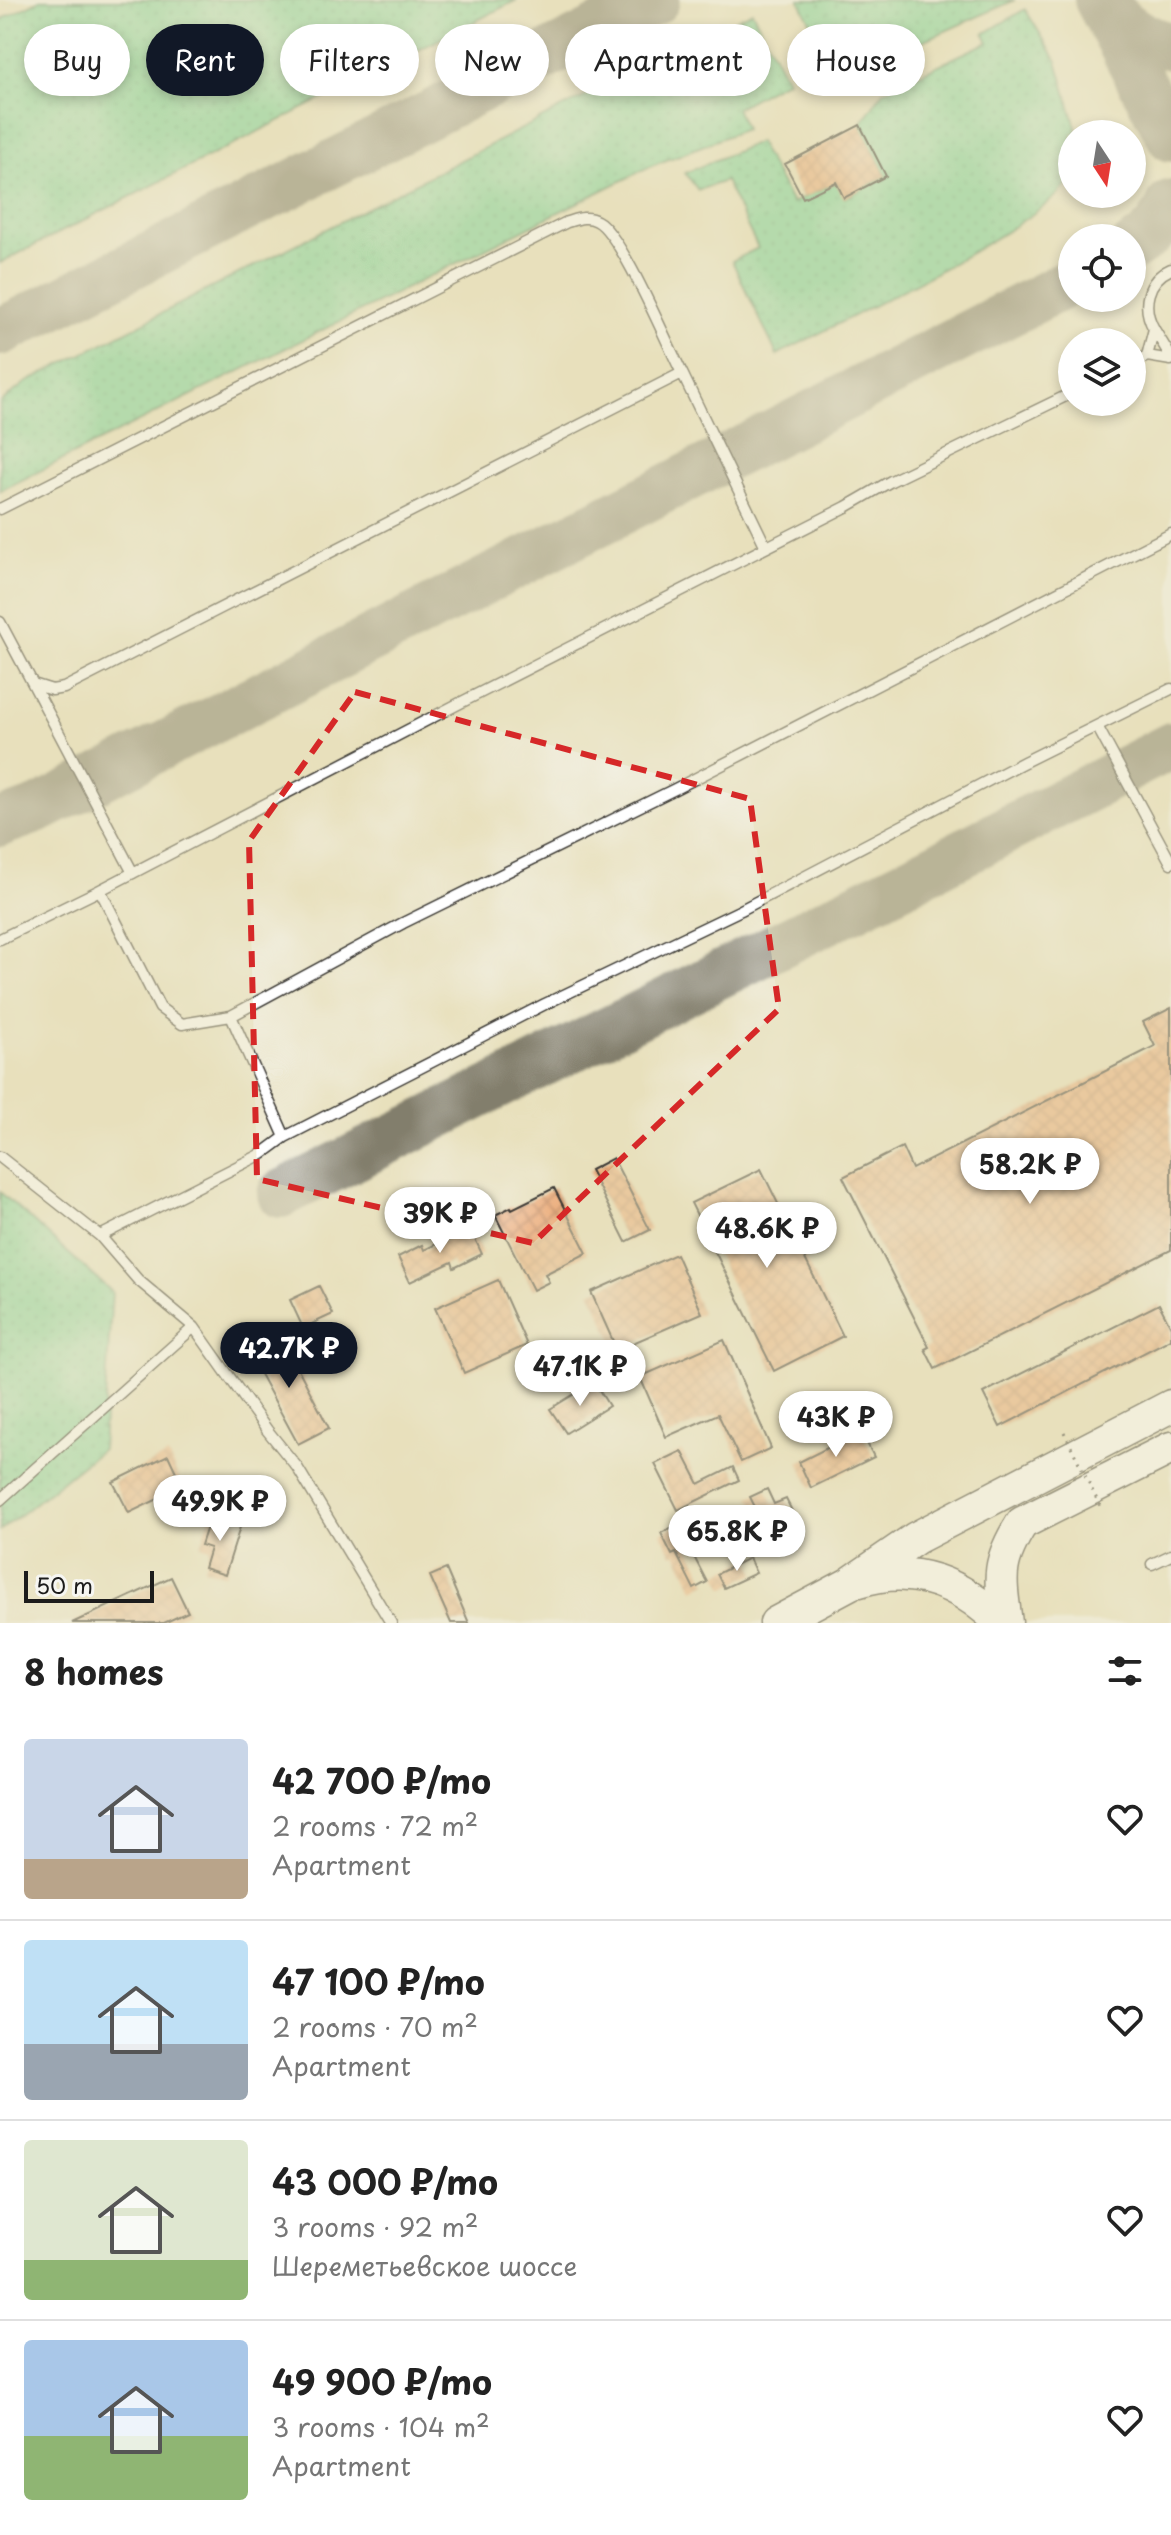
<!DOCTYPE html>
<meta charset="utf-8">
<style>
body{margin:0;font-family:"Playpen Sans",sans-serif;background:#f2f2f2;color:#222;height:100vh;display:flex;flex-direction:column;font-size:30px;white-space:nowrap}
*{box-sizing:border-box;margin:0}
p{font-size:26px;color:#767676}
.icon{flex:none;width:44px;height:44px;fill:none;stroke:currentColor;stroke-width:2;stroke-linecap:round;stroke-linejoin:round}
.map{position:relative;height:1623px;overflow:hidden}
.drawer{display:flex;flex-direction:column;background:#fff;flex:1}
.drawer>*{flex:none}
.guide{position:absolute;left:24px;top:24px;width:1124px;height:72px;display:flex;gap:16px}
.needle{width:52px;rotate:168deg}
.controls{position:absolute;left:1058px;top:120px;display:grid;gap:16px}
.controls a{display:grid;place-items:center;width:88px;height:88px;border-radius:50%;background:#fff;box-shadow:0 4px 12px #0003;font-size:40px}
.scale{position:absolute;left:24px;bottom:20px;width:130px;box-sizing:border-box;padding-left:8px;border:4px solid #1c1c1c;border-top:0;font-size:22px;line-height:28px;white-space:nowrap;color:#1c1c1c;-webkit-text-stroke:6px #f6f6f2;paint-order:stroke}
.price{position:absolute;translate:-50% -68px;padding:0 18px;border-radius:28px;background:#fff;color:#222;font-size:26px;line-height:52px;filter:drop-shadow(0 2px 4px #0008)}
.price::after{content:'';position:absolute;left:50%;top:48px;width:24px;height:18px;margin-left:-12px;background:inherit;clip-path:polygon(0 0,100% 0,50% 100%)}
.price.current{background:#111827;color:#fff}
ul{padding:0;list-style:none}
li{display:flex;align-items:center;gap:24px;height:200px;padding:0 24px}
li+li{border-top:2px solid #e0e0e0}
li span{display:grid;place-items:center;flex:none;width:224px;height:160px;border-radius:8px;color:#555}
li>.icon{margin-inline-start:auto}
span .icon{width:96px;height:96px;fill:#fffc;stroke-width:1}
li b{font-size:34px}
h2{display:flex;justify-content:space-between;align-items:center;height:96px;padding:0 24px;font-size:34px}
.pill{padding:0 28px;border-radius:36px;background:#fff;box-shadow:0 4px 12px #0003;font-size:28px;line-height:72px}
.pill.current{background:#111827;color:#fff}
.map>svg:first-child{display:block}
</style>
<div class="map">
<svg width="1171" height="1623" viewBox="0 0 1171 1623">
<defs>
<pattern id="grass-dots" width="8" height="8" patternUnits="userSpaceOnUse" patternTransform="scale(2)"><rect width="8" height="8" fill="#79d399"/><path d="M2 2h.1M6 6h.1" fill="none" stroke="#68b583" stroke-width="1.8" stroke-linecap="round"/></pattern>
<pattern id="building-cross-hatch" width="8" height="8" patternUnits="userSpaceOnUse" patternTransform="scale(2)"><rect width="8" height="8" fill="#ecad7c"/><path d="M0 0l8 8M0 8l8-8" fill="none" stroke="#ca946b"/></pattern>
</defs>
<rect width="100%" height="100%" fill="#f6f6f2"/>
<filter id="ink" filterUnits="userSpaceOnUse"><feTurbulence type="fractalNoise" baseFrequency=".0125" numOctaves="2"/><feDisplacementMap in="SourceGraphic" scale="16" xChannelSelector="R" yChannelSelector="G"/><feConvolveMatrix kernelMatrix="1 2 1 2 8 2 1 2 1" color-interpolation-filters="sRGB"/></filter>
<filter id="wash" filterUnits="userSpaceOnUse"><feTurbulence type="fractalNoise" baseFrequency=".006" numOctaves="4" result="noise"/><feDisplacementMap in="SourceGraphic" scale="32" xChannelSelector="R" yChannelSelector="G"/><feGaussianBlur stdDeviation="1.8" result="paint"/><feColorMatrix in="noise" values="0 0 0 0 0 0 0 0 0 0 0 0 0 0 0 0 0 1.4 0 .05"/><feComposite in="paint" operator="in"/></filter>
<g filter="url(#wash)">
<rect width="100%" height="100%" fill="#e8e0bc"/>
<!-- grass -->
<path fill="url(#grass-dots)" stroke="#4a785a" stroke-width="2" d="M40 0H517L0 263V20Z
M799 0H1015L840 78Z
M1025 9 1057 61 1076 127 1077 134H1072C1072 146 1076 166 1072 177 1056 218 827 329 777 355L732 261 758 248 725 181 698 190 685 173 758 142 792 203 836 182 845 198 886 176 860 125 883 91 988 42 984 34Z
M752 11 787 80 736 108 745 129 649 167 0 491V403L25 383Z
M0 1192 112 1292 102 1449 0 1531Z"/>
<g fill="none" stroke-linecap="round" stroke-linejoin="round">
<!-- taxiway -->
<path stroke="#827e6c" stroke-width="48" d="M1098 0 1171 138
M1107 7C1125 27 1144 40 1171 46
M1132 248C1152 236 1162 224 1171 203
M0 332 656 0
M0 823 39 809 1072 281
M281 1194 913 878 1171 746"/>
</g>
<g id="blocks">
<!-- building -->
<path fill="url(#building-cross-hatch)" d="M860 125 886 176 844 198 836 182 803 198 785 164Z
M1171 1008V1250L935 1369 925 1349 929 1347 843 1177 902 1147 912 1169 1155 1046 1143 1022Z
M613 1158 650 1230 626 1242 590 1170Z
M761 1169 843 1336 774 1371 691 1203Z
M554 1188 587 1253 545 1274 549 1282 533 1290 495 1215 511 1207 512 1209Z
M470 1228 482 1254 454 1268 452 1262 410 1282 398 1257 422 1245 424 1250Z
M676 1254 702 1313 617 1350 591 1292Z
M498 1280 527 1345 464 1373 435 1308Z
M319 1286 333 1314 303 1328 290 1300Z
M1159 1304 1171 1327V1339L1000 1427 983 1393Z
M281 1336 329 1428 298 1444 248 1352Z
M724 1340 771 1448 741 1462 718 1414 666 1437 640 1377Z
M594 1382 609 1406 566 1433 550 1409Z
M861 1431 874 1457 811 1488 799 1462Z
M682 1451 699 1484 733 1467 739 1480 678 1510 655 1464Z
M168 1455 183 1487 129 1513 113 1482Z
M767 1489 774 1504 786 1499 805 1537 777 1551 750 1497Z
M211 1514 241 1524 225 1575 204 1568 210 1548 201 1545Z
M682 1522 693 1544 689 1547 707 1582 694 1589 676 1553 672 1555 661 1533Z
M749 1558 756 1573 724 1588 717 1574Z
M446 1569 469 1623H451L430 1576Z
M171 1577 188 1612 164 1623H72Z"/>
</g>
</g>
<g filter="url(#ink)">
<use href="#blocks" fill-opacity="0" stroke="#3b3934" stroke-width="2"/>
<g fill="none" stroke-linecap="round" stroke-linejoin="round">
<defs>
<path id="service" d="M1154 329 1171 357
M1147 356 1154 329C1141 306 1147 280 1171 269
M1132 364 1147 356 1171 360
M0 509 567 222C577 219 587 215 597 221 621 233 667 344 682 373
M0 622 33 684 52 690 64 688 682 373 766 547
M33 684 133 873
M1097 726 1171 863
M100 890 460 703 846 507 891 481 1072 393
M0 939 100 890 160 1008 182 1024 231 1016 285 1137 262 1154 100 1236 0 1157
M231 1016 403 923 675 789 1171 534
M285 1137 545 1004 741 910 1024 762 1171 689
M100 1236 138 1280 194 1327 267 1430 297 1467 391 1623
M0 1500 194 1327
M1152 1564 1171 1555"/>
<path id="primary" d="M859 1581C914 1563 962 1584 1001 1623
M776 1623 849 1584 916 1538 1171 1406
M1006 1623C1000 1578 996 1564 1022 1523L1171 1448"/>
</defs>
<!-- service casing -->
<use href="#service" stroke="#3b3934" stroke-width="13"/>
<!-- primary casing -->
<use href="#primary" stroke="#3b3934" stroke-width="35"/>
<!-- service -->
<use href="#service" stroke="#fff" stroke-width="10"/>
<!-- primary -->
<use href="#primary" stroke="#fff" stroke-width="32"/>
<!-- path-bridge -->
<path stroke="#3b3934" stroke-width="3" stroke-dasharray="2 6" stroke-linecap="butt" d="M1064 1432 1102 1510"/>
</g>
</g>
<!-- marked area -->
<path d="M0 0H1171V1623H0ZM355 692 750 799 779 1009 533 1243 257 1179 249 841Z" fill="#e8e0bc" fill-opacity=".55" fill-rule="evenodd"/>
<path fill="none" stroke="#d62828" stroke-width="6" stroke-dasharray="16 10" stroke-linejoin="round" d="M355 692 750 799 779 1009 533 1243 257 1179 249 841Z"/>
</svg>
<div class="controls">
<a><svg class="needle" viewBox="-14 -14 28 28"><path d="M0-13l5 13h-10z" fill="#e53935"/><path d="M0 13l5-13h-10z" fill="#767676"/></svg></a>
<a><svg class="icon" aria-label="locate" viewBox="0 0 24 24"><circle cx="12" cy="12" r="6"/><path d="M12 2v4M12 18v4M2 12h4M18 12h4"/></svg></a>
<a><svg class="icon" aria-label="layers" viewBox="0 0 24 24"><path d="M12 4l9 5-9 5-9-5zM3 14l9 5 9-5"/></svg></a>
</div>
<div class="scale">50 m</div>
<b class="price" style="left:1030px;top:1206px">58.2K ₽</b>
<b class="price" style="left:440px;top:1255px">39K ₽</b>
<b class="price" style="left:767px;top:1270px">48.6K ₽</b>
<b class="price current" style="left:289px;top:1390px">42.7K ₽</b>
<b class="price" style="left:580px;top:1408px">47.1K ₽</b>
<b class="price" style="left:836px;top:1459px">43K ₽</b>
<b class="price" style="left:220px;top:1543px">49.9K ₽</b>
<b class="price" style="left:737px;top:1573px">65.8K ₽</b>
<div class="guide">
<a class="pill">Buy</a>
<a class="pill current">Rent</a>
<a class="pill">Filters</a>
<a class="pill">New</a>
<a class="pill">Apartment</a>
<a class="pill">House</a>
</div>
</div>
<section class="drawer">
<h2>8 homes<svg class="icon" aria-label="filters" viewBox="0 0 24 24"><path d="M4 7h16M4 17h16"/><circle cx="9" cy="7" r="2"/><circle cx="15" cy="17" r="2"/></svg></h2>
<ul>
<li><span style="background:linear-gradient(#c9d6e8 75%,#b9a48a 0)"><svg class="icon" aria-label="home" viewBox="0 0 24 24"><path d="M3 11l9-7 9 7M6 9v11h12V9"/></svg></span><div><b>42 700 ₽/mo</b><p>2 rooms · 72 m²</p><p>Apartment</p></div><svg class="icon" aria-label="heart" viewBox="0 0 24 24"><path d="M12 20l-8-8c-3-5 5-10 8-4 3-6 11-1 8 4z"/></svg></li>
<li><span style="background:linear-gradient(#bfe0f5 65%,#9aa5b1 0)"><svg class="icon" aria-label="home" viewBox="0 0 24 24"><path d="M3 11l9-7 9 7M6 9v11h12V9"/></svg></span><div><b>47 100 ₽/mo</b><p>2 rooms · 70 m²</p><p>Apartment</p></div><svg class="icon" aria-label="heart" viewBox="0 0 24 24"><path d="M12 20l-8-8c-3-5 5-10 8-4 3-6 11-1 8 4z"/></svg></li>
<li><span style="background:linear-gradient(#dfe7d0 75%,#8fb573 0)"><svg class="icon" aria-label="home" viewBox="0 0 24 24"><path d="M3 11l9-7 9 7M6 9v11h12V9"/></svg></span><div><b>43 000 ₽/mo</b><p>3 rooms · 92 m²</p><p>Шереметьевское шоссе</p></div><svg class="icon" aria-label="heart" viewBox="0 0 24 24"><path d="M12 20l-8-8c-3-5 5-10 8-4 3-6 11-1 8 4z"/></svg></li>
<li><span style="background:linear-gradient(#a9c7e8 60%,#8fb573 0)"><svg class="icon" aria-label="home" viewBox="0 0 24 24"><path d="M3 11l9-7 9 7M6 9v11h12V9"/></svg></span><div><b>49 900 ₽/mo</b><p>3 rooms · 104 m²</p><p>Apartment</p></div><svg class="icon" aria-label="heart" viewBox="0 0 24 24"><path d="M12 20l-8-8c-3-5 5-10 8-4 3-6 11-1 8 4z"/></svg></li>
</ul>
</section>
